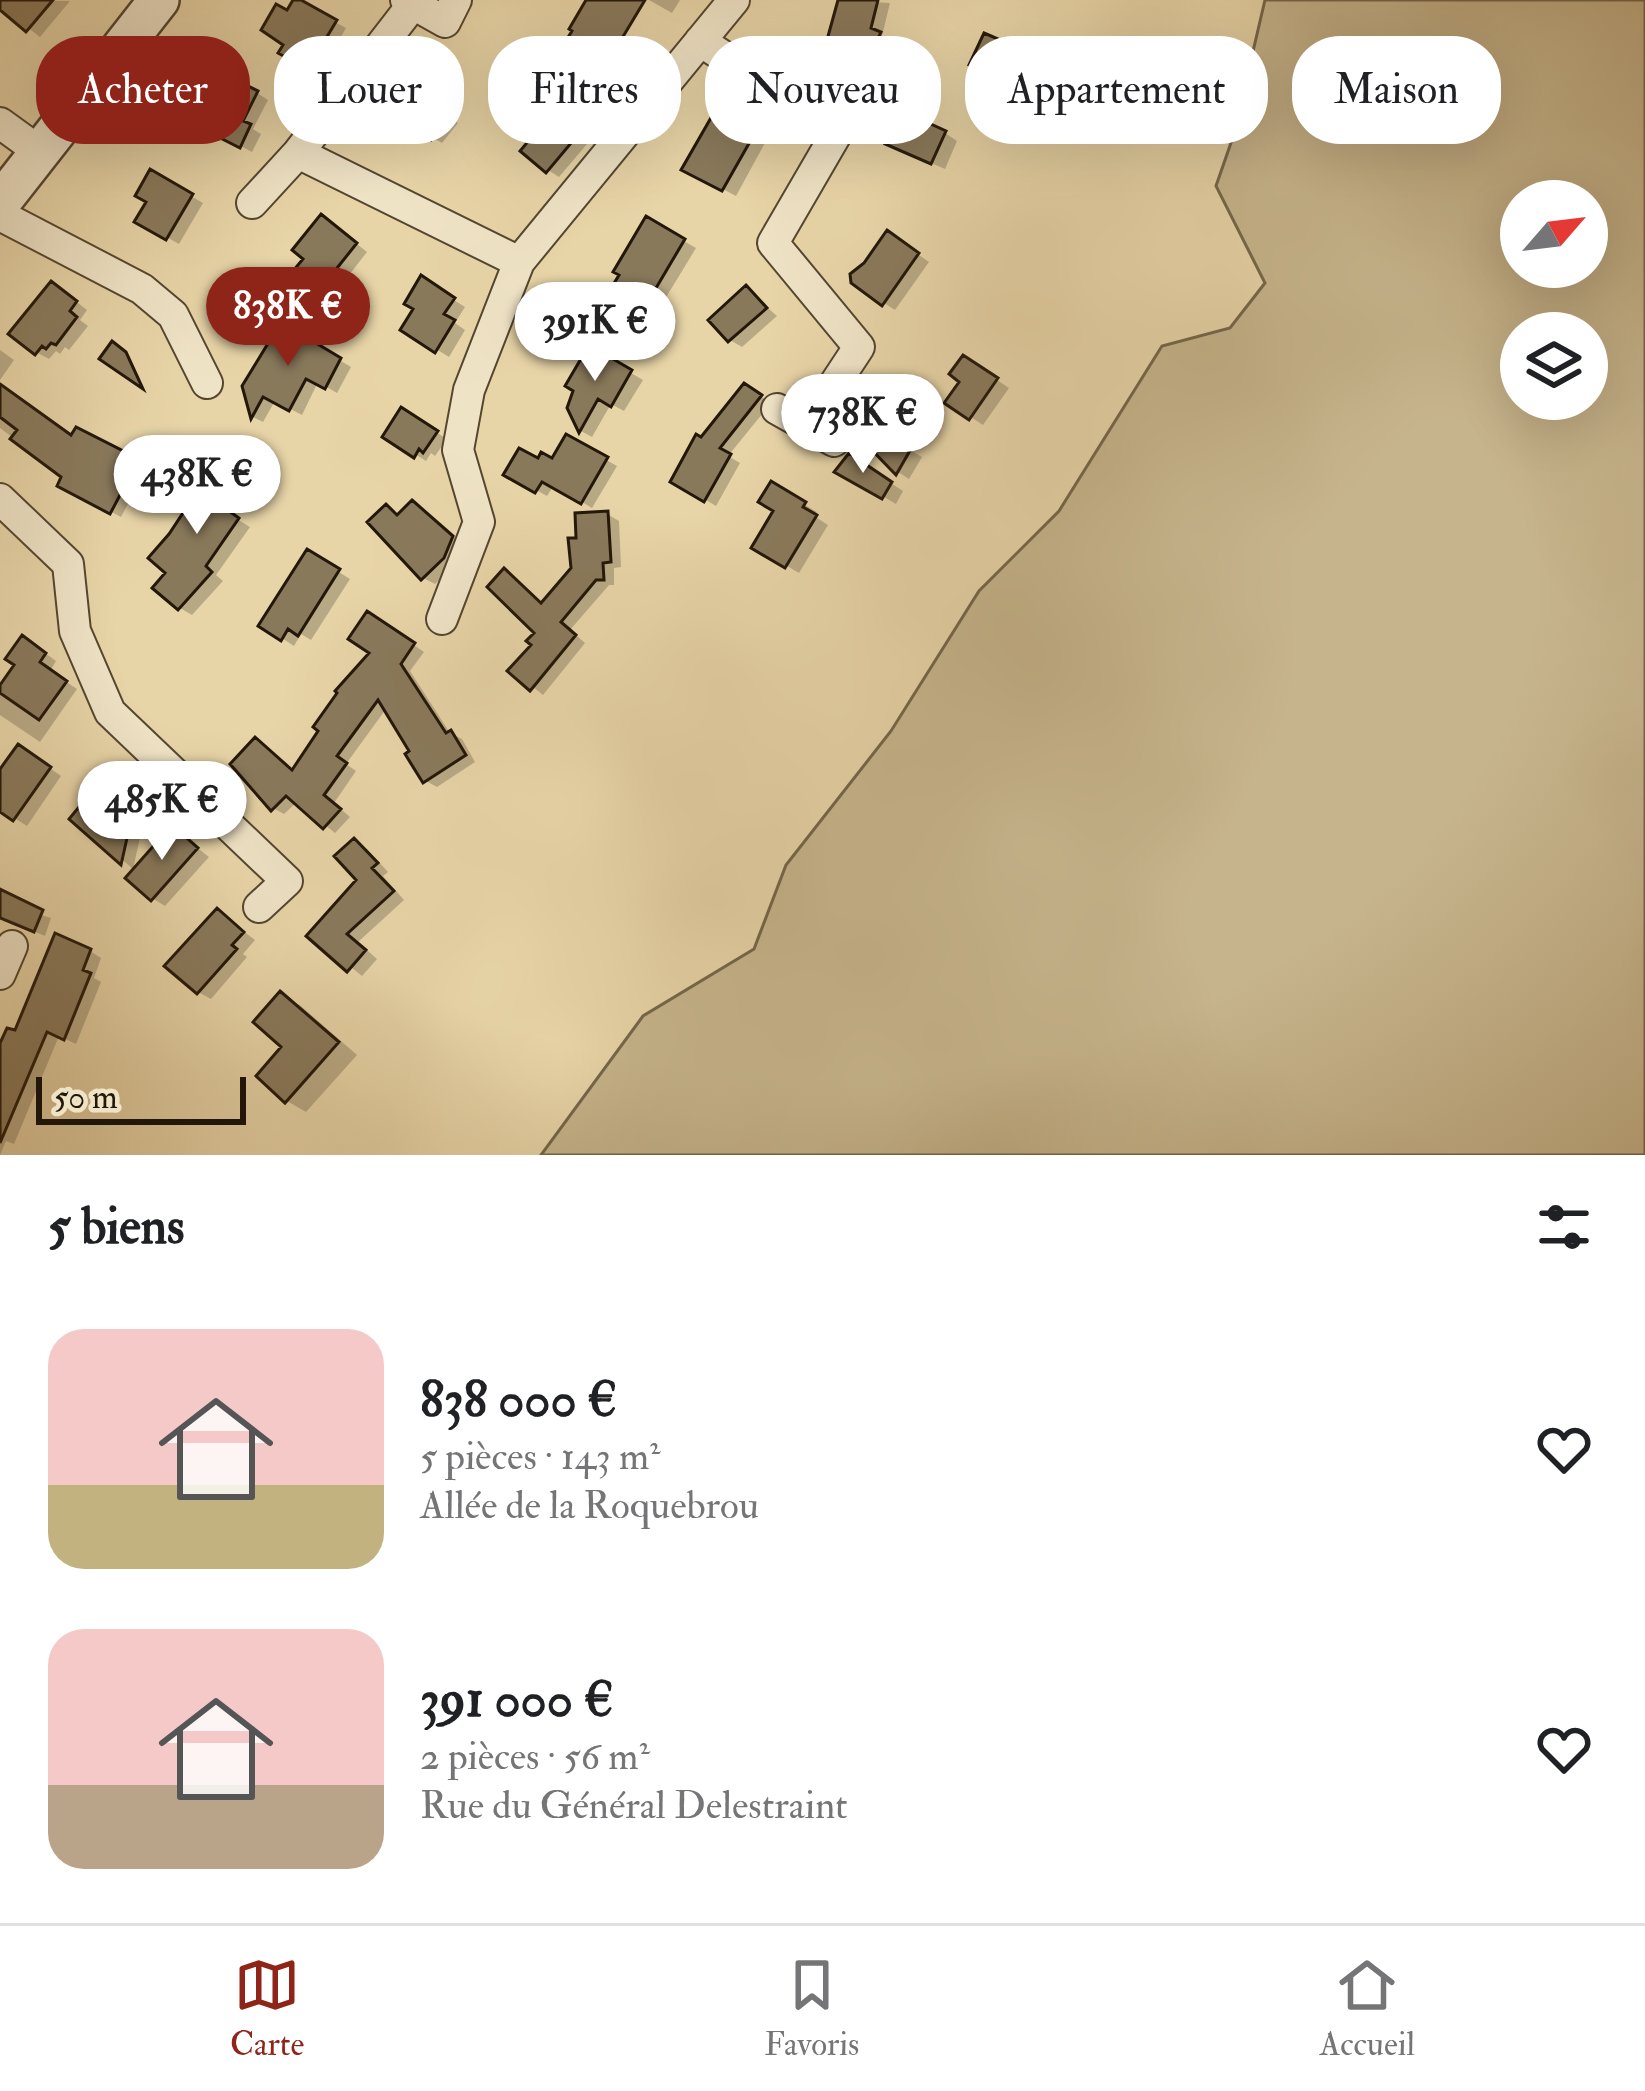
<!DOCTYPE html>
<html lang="fr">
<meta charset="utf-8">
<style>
body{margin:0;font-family:"IM FELL Double Pica",serif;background:#f2f2f2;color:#202124;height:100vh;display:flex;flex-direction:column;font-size:45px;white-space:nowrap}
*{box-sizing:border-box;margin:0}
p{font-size:39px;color:#757577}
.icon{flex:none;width:66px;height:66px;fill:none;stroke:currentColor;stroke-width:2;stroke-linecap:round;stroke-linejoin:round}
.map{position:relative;height:1155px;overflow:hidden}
.panel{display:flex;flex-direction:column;background:#fff;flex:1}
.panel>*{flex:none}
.banner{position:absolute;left:36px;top:36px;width:1575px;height:108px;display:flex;gap:24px}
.needle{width:78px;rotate:62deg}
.tools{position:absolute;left:1500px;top:180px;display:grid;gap:24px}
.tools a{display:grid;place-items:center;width:108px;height:108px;border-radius:50%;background:#fff;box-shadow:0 12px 48px #0002;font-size:60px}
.scale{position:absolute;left:36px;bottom:30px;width:210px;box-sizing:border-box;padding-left:12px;border:6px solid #231709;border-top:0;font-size:33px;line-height:42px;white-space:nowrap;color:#231709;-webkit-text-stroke:9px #efe3c6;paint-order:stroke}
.price{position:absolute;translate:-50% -102px;padding:0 27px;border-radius:42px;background:#fff;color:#222;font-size:39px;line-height:78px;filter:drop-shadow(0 3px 6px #0008)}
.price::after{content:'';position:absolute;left:50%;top:72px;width:36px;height:27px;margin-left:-18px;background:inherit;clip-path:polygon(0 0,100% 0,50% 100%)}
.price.active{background:#8f2418;color:#fff}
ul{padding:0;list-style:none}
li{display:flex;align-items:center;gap:36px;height:300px;padding:0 48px}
li span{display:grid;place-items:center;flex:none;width:336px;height:240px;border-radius:36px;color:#555}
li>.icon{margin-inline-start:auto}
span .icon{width:144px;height:144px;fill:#fffc;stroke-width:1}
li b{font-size:51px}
h2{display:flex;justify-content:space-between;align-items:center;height:144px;padding:0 48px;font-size:51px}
.chip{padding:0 42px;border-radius:48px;background:#fff;box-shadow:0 12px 48px #0002;font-size:42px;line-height:108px}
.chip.active{background:#8f2418;color:#fff}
.tabs{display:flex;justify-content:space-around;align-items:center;height:168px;border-top:3px solid #e0e0e0;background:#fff;font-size:33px;color:#757577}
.tabs a{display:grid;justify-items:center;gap:6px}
.tabs .active{color:#8f2418}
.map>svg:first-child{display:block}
</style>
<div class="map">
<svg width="1645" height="1155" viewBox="0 0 1645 1155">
<rect width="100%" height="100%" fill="#e7d4a7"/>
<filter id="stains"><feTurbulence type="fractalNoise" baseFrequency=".00167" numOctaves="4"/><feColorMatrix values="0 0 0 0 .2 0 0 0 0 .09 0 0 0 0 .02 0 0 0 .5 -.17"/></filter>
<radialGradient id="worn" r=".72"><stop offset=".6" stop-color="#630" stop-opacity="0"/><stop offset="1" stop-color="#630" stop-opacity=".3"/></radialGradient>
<!-- green -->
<path fill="#c6b48c" stroke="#74664a" stroke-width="3" fill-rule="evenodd" d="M1265 0H1645V1155H541L643 1016 754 949 786 865 891 731 979 591 1059 511 1162 346 1230 328 1265 283 1216 186 1233 137ZM1521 201H1587V267H1521ZM1521 333H1587V399H1521Z"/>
<!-- shadow -->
<path fill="#0003" d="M0 0 70 1 40 37 0 6Z
M649 0H680L672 13Z
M841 0 890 3 882 36 891 41 882 62 842 45Z
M296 1 346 28 334 49 342 54 328 78 283 52 288 14Z
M582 13 634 44 608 89 562 62 575 41Z
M1018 51 1030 58 1025 69 1044 79 1018 126 995 116 997 75Z
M422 76 443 92 434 104 458 123 442 143 382 108Z
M257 93 268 100 253 129 261 134 252 152 195 122Z
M717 113 766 141 736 196 685 169Z
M552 118 587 144 559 177 548 170Z
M945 133 957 141 945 169 901 150Z
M151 173 203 203 179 244 138 221 150 202Z
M647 220 696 248 659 309 617 284Z
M333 225 367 252 328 302 293 277Z
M899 241 929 262 895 310 884 303Z
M422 280 465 307 455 323 465 330 449 357 404 329 417 308Z
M746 289 777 316 742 347 730 340Z
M64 292 87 310 80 320 88 326 69 350 65 347 60 354 56 351 49 359 36 352Z
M282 326 351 367 337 393 318 382 302 415 275 401 263 422 253 417 245 387Z
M590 349 643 380 624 411 611 404 592 437 581 431 570 408Z
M0 350 14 360 0 380Z
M976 366 1009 388 983 425 949 403Z
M0 386 73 438 77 431 147 468 121 517 61 485 65 477 0 428Z
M745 387 771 403 728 456 740 463 716 506 674 481Z
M402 411 447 439 435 456 431 453 426 461 386 436Z
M843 412 922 457 909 479 898 472Z
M567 438 617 466 592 508 554 485 547 496 507 474 539 462H553Z
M862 464 903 491 896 504 838 470Z
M233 468 254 482 232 516 250 527 216 575 223 581 192 615 180 608Z
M772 485 817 512 814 516 828 525 799 573 755 547 777 510Z
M413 503 464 544 456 565 435 584 423 578 386 508 400 516Z
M607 514 619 521 621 567 614 568V585H609L570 630 585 643 543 695 512 670 535 645 538 633 505 572 544 605 574 569 579 541Z
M308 553 350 579 311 640 301 634 294 646 262 625Z
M379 621 424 652 410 671 450 733 462 739 475 762 437 787 426 781 386 709 346 764 356 771 334 803 350 817 335 833 297 802 284 814 273 808 374 653Z
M34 645 56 661 50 671 77 689 40 742 0 715V684Z
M30 754 61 776 27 826 0 809V777Z
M140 778 152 784 133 869 73 818 89 800 103 808Z
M173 829 209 857 165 906 152 898Z
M354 841 367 849 388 872 383 876 404 900 358 942 377 959 362 976 311 935 360 880Z
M0 902 51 918 45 936 0 917Z
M218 912 255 940 243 954 247 957 211 999 198 992Z
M90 951 101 958 94 978 101 982 76 1044 59 1036 14 1144 6 1141 0 1155V1041L17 1034Z
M281 995 301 1006 357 1055 306 1112 287 1101Z"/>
<!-- building -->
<path fill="#89795b" stroke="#231709" stroke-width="3" d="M0 0H53L26 32 0 10Z
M293 0H301L337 20 325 40 333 45 316 74 278 53 283 45 261 30 276 4 287 10Z
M586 0H645L594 85 558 63 571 42 567 39 572 31 569 29Z
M838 0H878L871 28 881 32 869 58 827 40Z
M984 33 1019 48 1014 61 1033 69 1005 121 979 110 994 75 969 65Z
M202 63 258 91 243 121 251 124 240 148 191 123 209 89Z
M411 66 435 85 426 96 450 115 431 140 377 109Z
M716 109 756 131 722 191 681 170Z
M900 110 946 131 931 164 885 144Z
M551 114 577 136 546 173 520 151Z
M150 169 193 194 166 240 134 222 146 202 135 196Z
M321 214 357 243 314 297 288 277 303 259 292 250Z
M646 216 685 239 646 305 613 285 619 275 613 272Z
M887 230 919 253 882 306 851 283 850 274 864 263Z
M421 275 455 298 444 314 455 320 435 353 400 330 413 309 404 304Z
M51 281 77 301 70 311 77 317 56 345 51 343 46 349 42 346 35 355 8 334Z
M746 285 767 308 728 342 708 320Z
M281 322 341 358 325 389 306 379 289 411 263 397 251 419 242 386Z
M112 341 126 352 143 389 99 359Z
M589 345 632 370 611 407 598 399 579 433 567 408 573 391 565 386Z
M963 355 998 378 969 420 944 403 959 382 949 374Z
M744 383 762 395 720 448 731 454 704 502 670 482 696 434 701 437Z
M0 384 71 435 76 427 139 459 110 514 57 486 61 477 10 439 17 430 0 417Z
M401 407 438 431 423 453 419 449 414 458 382 437Z
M842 408 912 447 896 475 838 415Z
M566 434 608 457 581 504 542 482 535 493 503 475 519 448 538 458 541 452 552 458Z
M849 453 892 482 882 499 834 472Z
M220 457 244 473 222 506 239 518 206 566 212 572 178 610 152 588 165 573 148 558 169 534Z
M771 481 806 502 803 507 817 515 785 568 751 548 773 511 758 502Z
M412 500 453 536 444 558 421 580 367 522 386 504 397 515Z
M608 511 611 562 603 563 604 580H596L561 622 576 635 530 691 507 671 531 645 526 641 534 633 487 587 504 568 541 603 571 568 568 538H576L575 513Z
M307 549 340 569 298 636 288 629 281 641 258 626Z
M367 611 415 643 401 664 446 733 451 730 466 755 423 783 405 754 409 751 378 700 337 756 347 763 324 795 341 809 323 829 286 796 271 811 230 764 255 737 292 770 318 731 313 727 337 693 335 691 369 653 348 639Z
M22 635 46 653 40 662 67 681 39 720 0 693V685L14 665 5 659Z
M18 744 51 767 13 821 0 812V769Z
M108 768 141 775 121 865 69 819 88 796 100 806Z
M172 825 198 848 151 901 125 878Z
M354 838 378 863 372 868 394 891 347 934 366 950 347 972 306 936 356 880 334 856Z
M0 889 43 910 34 932 0 918Z
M217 908 244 932 232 945 237 949 197 994 164 966Z
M55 933 91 949 83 970 91 973 64 1040 47 1032 0 1143V1043L7 1028 15 1030Z
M280 991 339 1042 285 1103 256 1076 281 1047 253 1022Z"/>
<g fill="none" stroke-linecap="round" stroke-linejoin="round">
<defs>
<path id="minor" d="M406 0 413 4 298 153 519 262
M413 4 445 22 456 0
M700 41 838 131 773 243 859 347 807 426
M0 123 40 152
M838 131 871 94
M252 203 298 153
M0 215 142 289 173 315 207 383
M777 409 834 441
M0 499 68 564 75 631 110 712 287 881 259 907
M442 619 479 522 458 450 469 390 519 262 734 0
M0 974 12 946"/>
<path id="tertiary" d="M0 203 159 0"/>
</defs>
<!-- minor casing -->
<use href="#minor" stroke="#544630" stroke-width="34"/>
<!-- tertiary casing -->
<use href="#tertiary" stroke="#544630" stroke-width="44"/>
<!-- minor -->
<use href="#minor" stroke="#efe3c6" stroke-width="30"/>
<!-- tertiary -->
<use href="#tertiary" stroke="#efe3c6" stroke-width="39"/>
</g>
<rect width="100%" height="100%" filter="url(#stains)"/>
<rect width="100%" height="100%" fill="url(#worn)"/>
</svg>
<div class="tools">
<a><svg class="needle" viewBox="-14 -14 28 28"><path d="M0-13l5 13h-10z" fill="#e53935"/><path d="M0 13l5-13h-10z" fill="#757577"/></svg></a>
<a><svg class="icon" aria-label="layers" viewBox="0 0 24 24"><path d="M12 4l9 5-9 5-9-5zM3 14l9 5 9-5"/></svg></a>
</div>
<div class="scale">50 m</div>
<b class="price active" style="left:288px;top:369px">838K €</b>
<b class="price" style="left:595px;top:384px">391K €</b>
<b class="price" style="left:863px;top:476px">738K €</b>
<b class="price" style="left:197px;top:537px">438K €</b>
<b class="price" style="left:162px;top:863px">485K €</b>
<div class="banner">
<a class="chip active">Acheter</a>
<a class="chip">Louer</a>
<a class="chip">Filtres</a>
<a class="chip">Nouveau</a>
<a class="chip">Appartement</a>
<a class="chip">Maison</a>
</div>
</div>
<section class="panel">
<h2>5 biens<svg class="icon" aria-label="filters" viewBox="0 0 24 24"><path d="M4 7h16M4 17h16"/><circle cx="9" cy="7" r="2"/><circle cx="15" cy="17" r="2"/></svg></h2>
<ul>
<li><span style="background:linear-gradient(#f6c9c9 65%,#c2b280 0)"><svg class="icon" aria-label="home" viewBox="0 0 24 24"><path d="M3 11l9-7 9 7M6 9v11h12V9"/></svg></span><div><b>838 000 €</b><p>5 pièces · 143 m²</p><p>Allée de la Roquebrou</p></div><svg class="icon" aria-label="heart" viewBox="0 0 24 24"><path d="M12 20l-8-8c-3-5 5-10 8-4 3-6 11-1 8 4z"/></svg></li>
<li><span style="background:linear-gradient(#f6c9c9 65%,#b9a48a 0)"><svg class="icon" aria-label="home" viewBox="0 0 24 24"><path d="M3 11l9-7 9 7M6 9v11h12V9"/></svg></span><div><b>391 000 €</b><p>2 pièces · 56 m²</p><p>Rue du Général Delestraint</p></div><svg class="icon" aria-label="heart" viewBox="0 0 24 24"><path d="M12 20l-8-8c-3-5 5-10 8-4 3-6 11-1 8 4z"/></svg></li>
</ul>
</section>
<nav class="tabs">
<a class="active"><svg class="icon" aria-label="map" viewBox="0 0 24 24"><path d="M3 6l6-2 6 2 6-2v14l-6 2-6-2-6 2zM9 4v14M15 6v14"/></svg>Carte</a>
<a><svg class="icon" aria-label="saved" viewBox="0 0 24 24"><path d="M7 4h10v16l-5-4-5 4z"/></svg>Favoris</a>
<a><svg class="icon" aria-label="home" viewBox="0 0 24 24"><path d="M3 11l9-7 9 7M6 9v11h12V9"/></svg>Accueil</a>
</nav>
